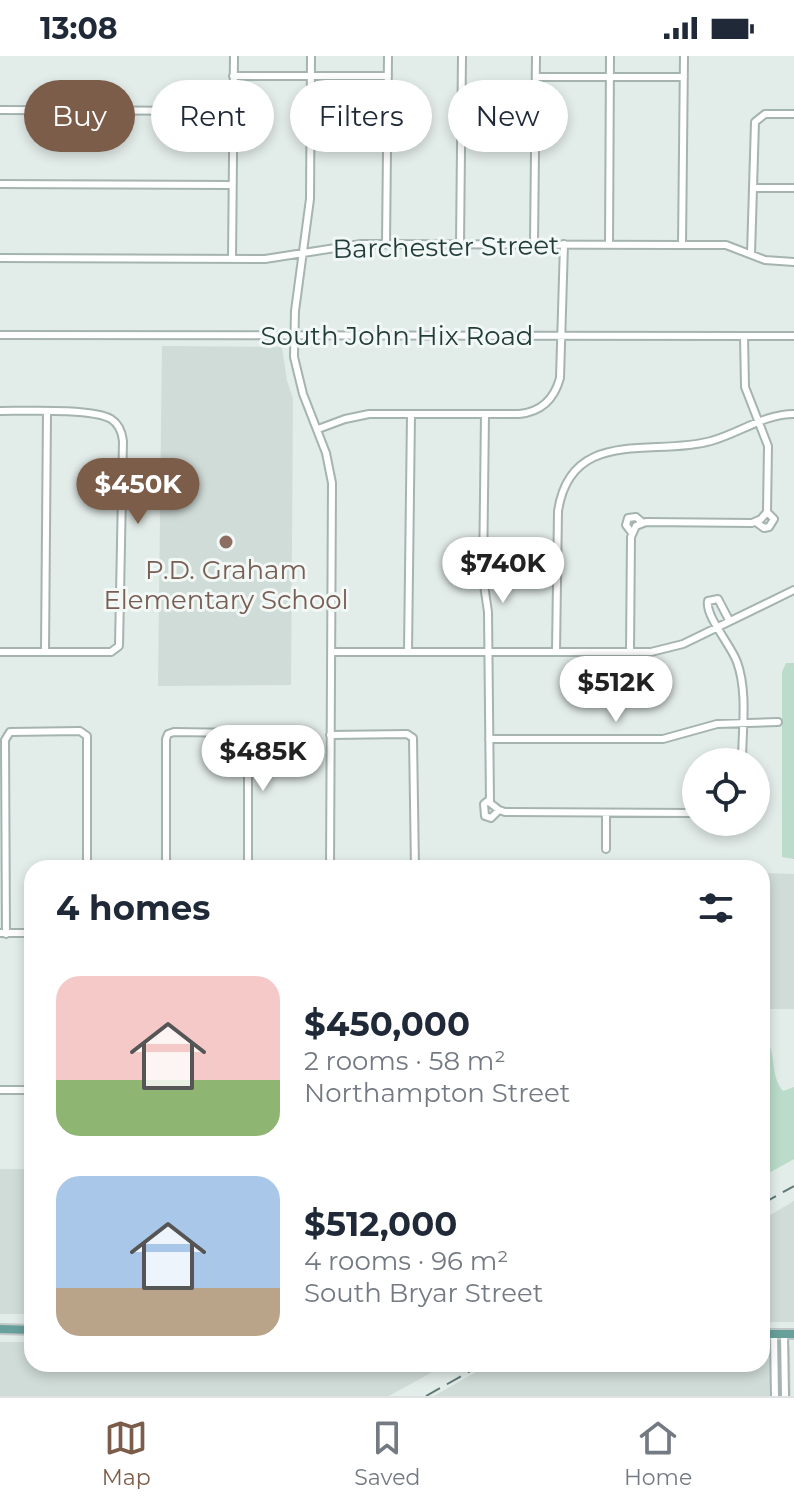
<!DOCTYPE html>
<meta charset="utf-8">
<style>
body{margin:0;font-family:Montserrat,sans-serif;background:#f2f2f3;color:#1f2937;height:100vh;display:flex;flex-direction:column;font-size:30px;white-space:nowrap}
*{box-sizing:border-box;margin:0}
p{font-size:26px;color:#747a83}
.icon{flex:none;width:44px;height:44px;fill:none;stroke:currentColor;stroke-width:2;stroke-linecap:round;stroke-linejoin:round}
.map{position:relative;flex:1;overflow:hidden}
.details{position:absolute;left:24px;top:804px;width:746px;height:512px;display:flex;flex-direction:column;background:#fff;border-radius:24px;box-shadow:0 4px 12px #0003}
.details>*{flex:none}
.guide{position:absolute;left:24px;top:24px;width:746px;height:72px;display:flex;gap:16px}
.tools{position:absolute;left:682px;top:692px;display:grid;gap:16px}
.tools a{display:grid;place-items:center;width:88px;height:88px;border-radius:50%;background:#fff;box-shadow:0 4px 12px #0003;font-size:40px}
.price{position:absolute;translate:-50% -68px;padding:0 18px;border-radius:28px;background:#fff;color:#222;font-size:26px;line-height:52px;filter:drop-shadow(0 2px 4px #0008)}
.price::after{content:'';position:absolute;left:50%;top:48px;width:24px;height:18px;margin-left:-12px;background:inherit;clip-path:polygon(0 0,100% 0,50% 100%)}
.price.selected{background:#7c5d49;color:#fff}
ul{padding:0;list-style:none}
li{display:flex;align-items:center;gap:24px;height:200px;padding:0 32px}
li span{display:grid;place-items:center;flex:none;width:224px;height:160px;border-radius:24px;color:#555}
li>.icon{margin-inline-start:auto}
span .icon{width:96px;height:96px;fill:#fffc;stroke-width:1}
li b{font-size:34px}
h2{display:flex;justify-content:space-between;align-items:center;height:96px;padding:0 32px;font-size:34px}
.pill{padding:0 28px;border-radius:36px;background:#fff;box-shadow:0 4px 12px #0003;font-size:28px;line-height:72px}
.pill.selected{background:#7c5d49;color:#fff}
.status{display:flex;justify-content:space-between;align-items:center;height:56px;padding:0 40px;background:#fff;direction:ltr}
.status svg{height:22px;fill:currentColor}
.dock{display:flex;justify-content:space-around;align-items:center;height:112px;border-top:2px solid #e0e1e3;background:#fff;font-size:22px;color:#747a83}
.dock a{display:grid;justify-items:center;gap:4px}
.dock .selected{color:#7c5d49}
.map>svg:first-child{display:block}
</style>
<div class="status"><b>13:08</b><svg viewBox="0 0 49 12"><path d="M0 12V9h3v3zM5 12V6h3v6zM10 12V3h3v9zM15 12V0h3v12zM26 1h20v11H26zM47 4h2v5h-2z"/></svg></div>
<div class="map">
<svg width="794" height="1340" viewBox="0 0 794 1340">
<rect width="100%" height="100%" fill="#e2ece9"/>
<!-- built -->
<path fill="#d0dcd8" d="M162 290 282 291 287 325 293 342 291 629 158 630Z
M762 817 794 818V953H762Z
M0 1113H32V1258H0Z
M794 1145V1266H762V1164Z
M0 1286H32V1308H447L389 1340H0Z
M762 1290H790L791 1340H434L490 1308H762Z"/>
<!-- green -->
<path fill="#bbdcca" d="M786 607H794V803L782 801V616Z
M769 988C776 1004 771 1021 783 1035L794 1031V1103L762 1121V997Z"/>
<g fill="none" stroke-linecap="round" stroke-linejoin="round">
<defs>
<path id="minor" d="M311 0 310 143 295 255 294 301 303 338 326 397 332 427 330 812
M233 20H388
M536 21H684
M0 54 233 55
M0 128 232 129
M754 132H794
M386 188 388 0
M460 188 462 0
M534 188 536 0
M609 189 610 0
M682 189 684 0
M751 198 755 66 765 58H794
M0 202 265 203 361 188 682 189H726L765 204 794 206
M232 203 234 0
M0 279 794 280
M0 355C23 355 93 352 111 363 119 368 122 376 123 385L119 590 111 596H0
M485 358 483 522 488 556 490 747 499 754 505 756 696 757
M318 373 345 363 369 358H519C541 356 554 344 560 322L564 188
M756 466 764 472 769 471 774 463 767 456
M632 477 626 469 628 462 636 461 642 466
M729 564 718 543 708 545C705 560 731 589 737 606 748 636 742 675 742 706
M45 595 47 355
M408 595 411 358
M331 596H651L683 588 794 534
M556 596 558 455C571 370 654 401 711 385 740 377 764 358 794 358
M630 596 631 481 636 470 646 466 752 467 761 463 767 456 768 390 745 331 744 280
M330 679 407 678 413 682 415 812
M489 683H663L717 668 778 666
M489 744 484 748 485 760 491 762 499 754
M606 793V757
M166 812V683L168 678 174 676 242 677 248 682V812
M0 877H32
M6 878 5 684 10 676 80 675 87 680V812
M0 1034H32
M774 1278 775 1340
M784 1278 785 1340"/>
<path id="major" d="M0 1273 32 1274
M762 1278H794"/>
</defs>
<!-- minor casing -->
<use href="#minor" stroke="#a5b4b1" stroke-width="10"/>
<!-- major casing -->
<use href="#major" stroke="#c1c8c8" stroke-width="12"/>
<!-- minor -->
<use href="#minor" stroke="#fff" stroke-width="6"/>
<!-- major -->
<use href="#major" stroke="#68a09c" stroke-width="8"/>
<!-- rail -->
<path stroke="#5d7875" stroke-width="2" stroke-dasharray="16 8" stroke-linecap="butt" d="M762 1148 794 1130
M426 1340 483 1308"/>
</g>
<!-- markers -->
<circle fill="#8d6e63" stroke="#f2f8f6" stroke-width="3" cx="226" cy="486" r="8"/>
<g text-anchor="middle" stroke-width="6" stroke-linejoin="round" paint-order="stroke">
<!-- street labels -->
<g font-size="26" fill="#223c3a" stroke="#f2f8f6">
<text transform="translate(446 191) rotate(-1)" y="9">Barchester Street</text>
<text x="397" y="289">South John Hix Road</text>
</g>
<!-- education labels -->
<g font-size="26" fill="#785e54" stroke="#f2f8f6">
<text x="226" y="523">P.D. Graham<tspan x="226" dy="30">Elementary School</tspan></text>
</g>
</g>
</svg>
<div class="tools">
<a><svg class="icon" aria-label="locate" viewBox="0 0 24 24"><circle cx="12" cy="12" r="6"/><path d="M12 2v4M12 18v4M2 12h4M18 12h4"/></svg></a>
</div>
<b class="price selected" style="left:138px;top:470px">$450K</b>
<b class="price" style="left:503px;top:549px">$740K</b>
<b class="price" style="left:616px;top:668px">$512K</b>
<b class="price" style="left:263px;top:737px">$485K</b>
<div class="guide">
<a class="pill selected">Buy</a>
<a class="pill">Rent</a>
<a class="pill">Filters</a>
<a class="pill">New</a>
</div>
<section class="details">
<h2>4 homes<svg class="icon" aria-label="filters" viewBox="0 0 24 24"><path d="M4 7h16M4 17h16"/><circle cx="9" cy="7" r="2"/><circle cx="15" cy="17" r="2"/></svg></h2>
<ul>
<li><span style="background:linear-gradient(#f6c9c9 65%,#8fb573 0)"><svg class="icon" aria-label="home" viewBox="0 0 24 24"><path d="M3 11l9-7 9 7M6 9v11h12V9"/></svg></span><div><b>$450,000</b><p>2 rooms · 58 m²</p><p>Northampton Street</p></div></li>
<li><span style="background:linear-gradient(#a9c7e8 70%,#b9a48a 0)"><svg class="icon" aria-label="home" viewBox="0 0 24 24"><path d="M3 11l9-7 9 7M6 9v11h12V9"/></svg></span><div><b>$512,000</b><p>4 rooms · 96 m²</p><p>South Bryar Street</p></div></li>
</ul>
</section>
</div>
<nav class="dock">
<a class="selected"><svg class="icon" aria-label="map" viewBox="0 0 24 24"><path d="M3 6l6-2 6 2 6-2v14l-6 2-6-2-6 2zM9 4v14M15 6v14"/></svg>Map</a>
<a><svg class="icon" aria-label="saved" viewBox="0 0 24 24"><path d="M7 4h10v16l-5-4-5 4z"/></svg>Saved</a>
<a><svg class="icon" aria-label="home" viewBox="0 0 24 24"><path d="M3 11l9-7 9 7M6 9v11h12V9"/></svg>Home</a>
</nav>
